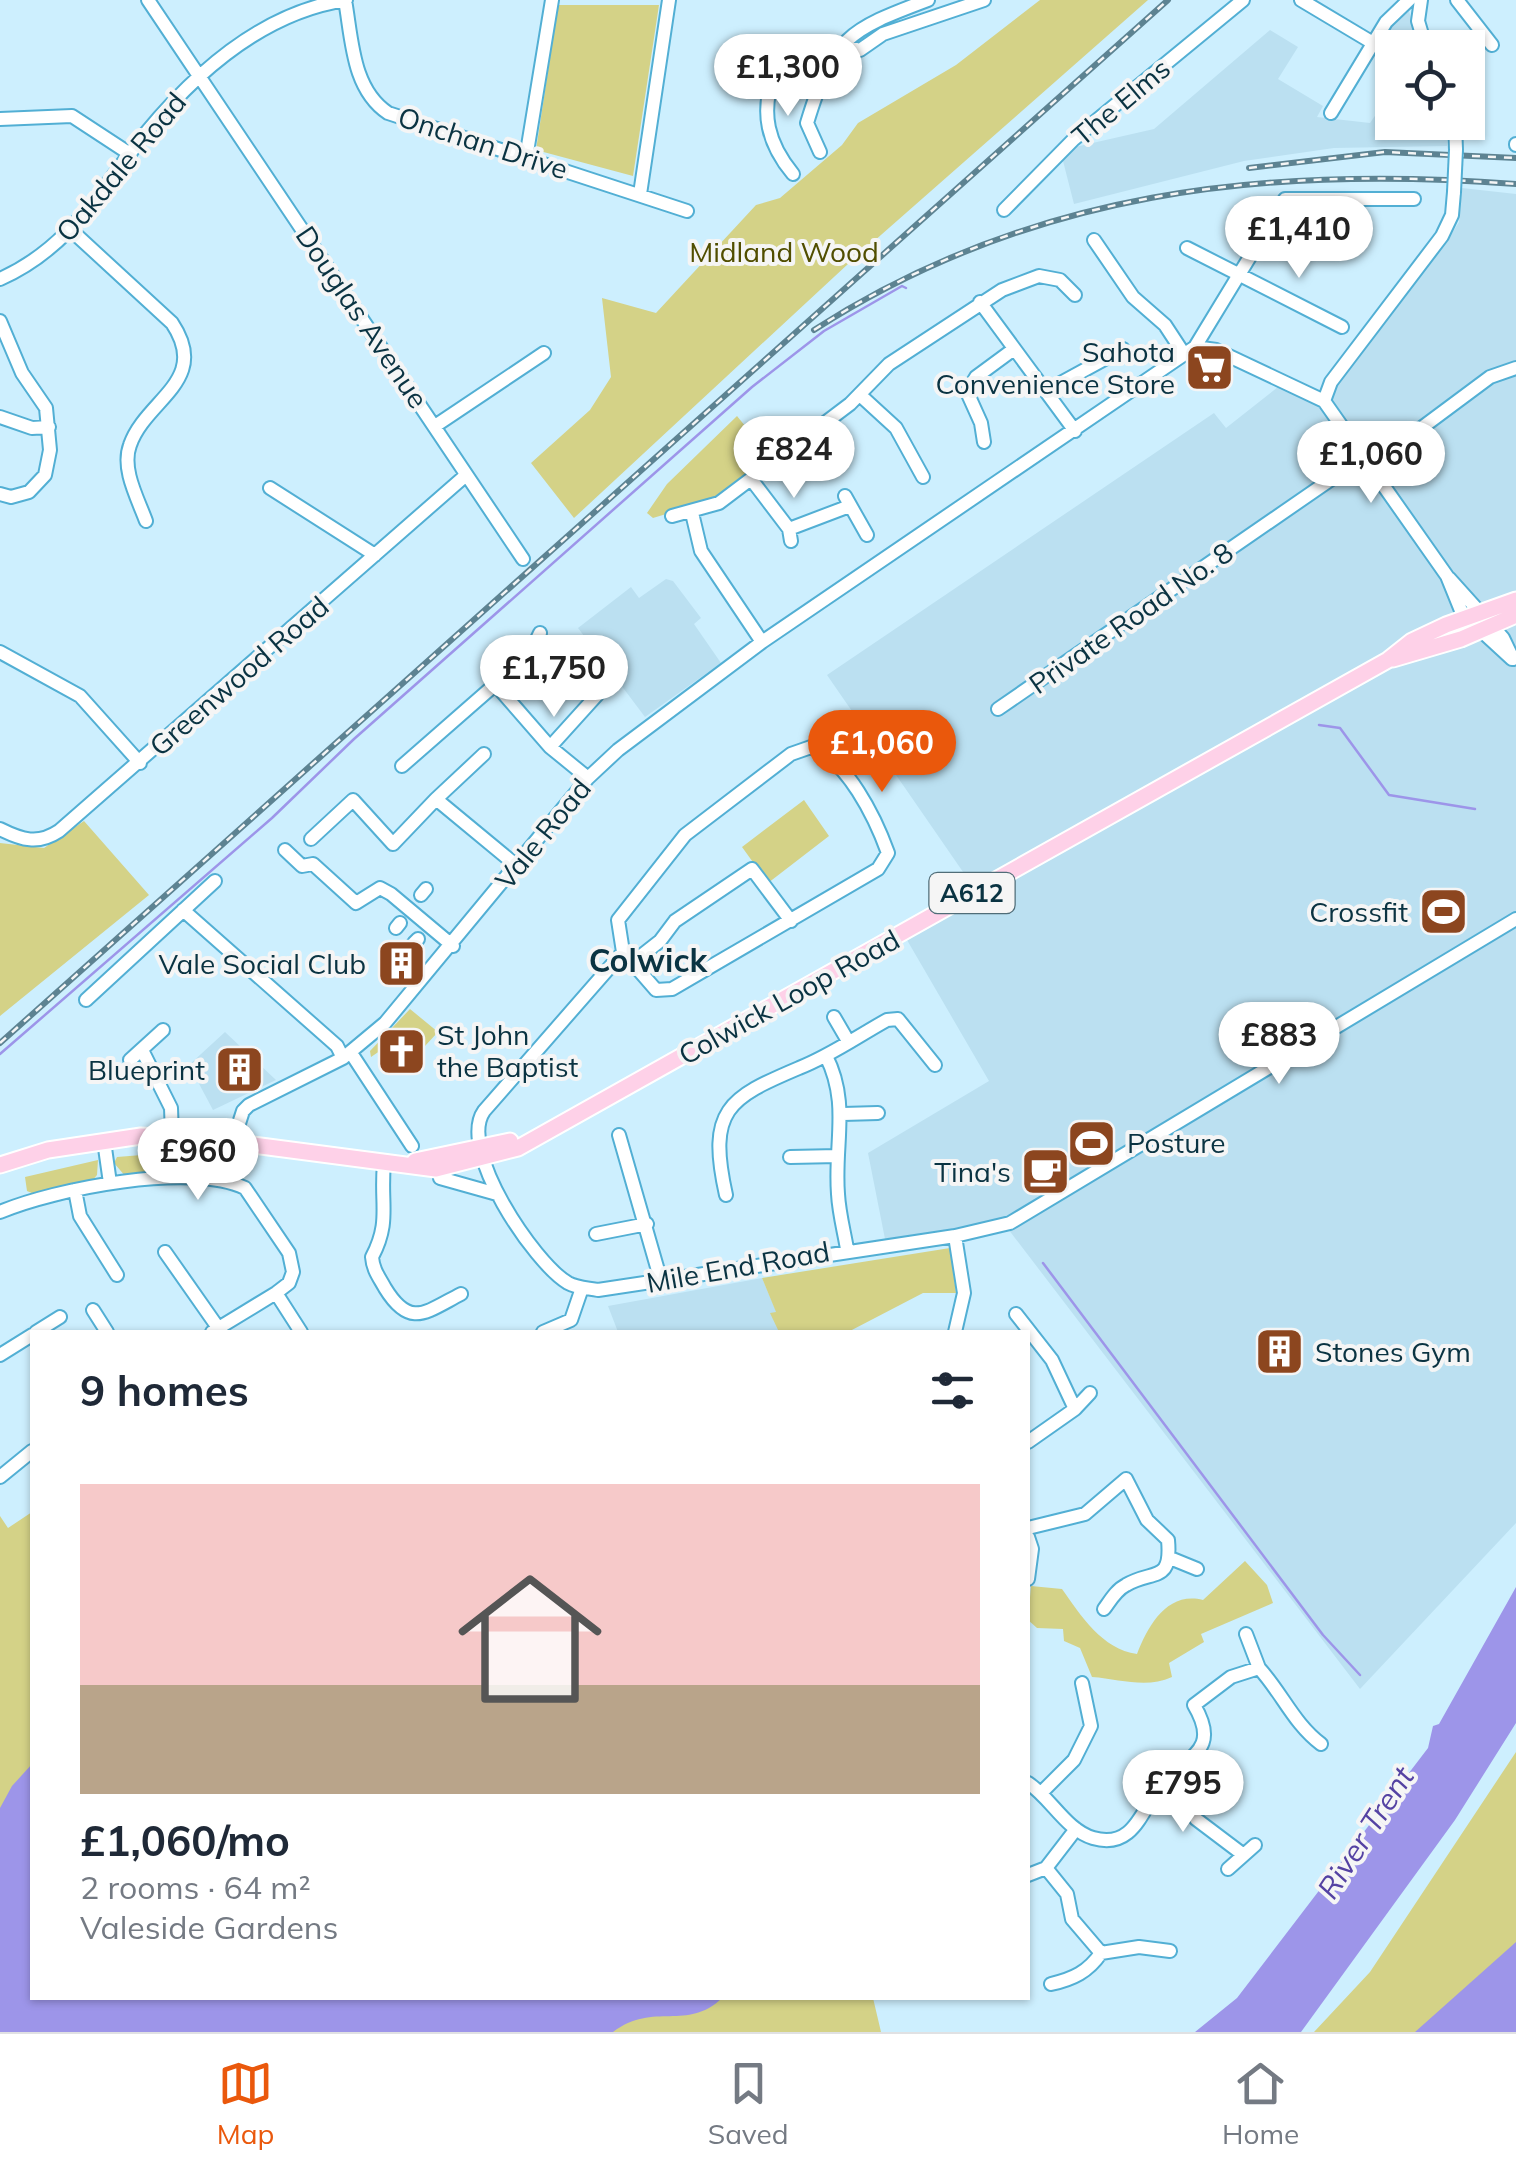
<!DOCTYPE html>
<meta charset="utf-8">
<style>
body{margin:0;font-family:Mulish,sans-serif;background:#f2f2f3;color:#1f2937;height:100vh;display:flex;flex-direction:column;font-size:38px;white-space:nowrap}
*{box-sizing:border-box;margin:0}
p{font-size:32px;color:#747a83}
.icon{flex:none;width:55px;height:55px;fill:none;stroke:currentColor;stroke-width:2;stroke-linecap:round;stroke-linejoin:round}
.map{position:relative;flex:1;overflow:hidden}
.panel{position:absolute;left:30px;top:1330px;width:1000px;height:670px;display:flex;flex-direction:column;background:#fff;border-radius:0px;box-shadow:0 2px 8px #0004}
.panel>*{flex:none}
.fabs{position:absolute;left:1375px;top:30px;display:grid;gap:20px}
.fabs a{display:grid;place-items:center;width:110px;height:110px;border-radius:0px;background:#fff;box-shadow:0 2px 8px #0004;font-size:50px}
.price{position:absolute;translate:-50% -85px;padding:0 22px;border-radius:35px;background:#fff;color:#222;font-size:32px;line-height:65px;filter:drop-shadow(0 2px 5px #0008)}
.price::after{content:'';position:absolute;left:50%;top:60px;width:30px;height:22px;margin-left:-15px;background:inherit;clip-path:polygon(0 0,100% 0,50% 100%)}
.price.active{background:#ea580c;color:#fff}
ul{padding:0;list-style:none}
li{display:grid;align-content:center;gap:20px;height:530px;padding:0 50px}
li+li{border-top:2px solid #e0e1e3}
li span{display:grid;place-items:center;height:310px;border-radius:0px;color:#555}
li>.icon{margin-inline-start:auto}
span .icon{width:180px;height:180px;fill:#fffc;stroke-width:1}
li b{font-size:42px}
h2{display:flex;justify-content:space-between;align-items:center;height:120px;padding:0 50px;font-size:42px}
.menu{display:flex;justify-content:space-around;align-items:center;height:140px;border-top:2px solid #e0e1e3;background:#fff;font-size:28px;color:#747a83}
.menu a{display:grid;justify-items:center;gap:5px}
.menu .active{color:#ea580c}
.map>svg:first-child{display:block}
</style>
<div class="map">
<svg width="1516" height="2032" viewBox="0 0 1516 2032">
<rect width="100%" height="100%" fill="#cdeffe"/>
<!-- built -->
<path fill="#bbe0f1" d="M1409 11 1419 47 1392 48V87L1378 45 1390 25Z
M1270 30 1298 47 1278 79 1323 106 1317 117 1370 123 1392 91V122L1447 123V146L1334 148 1244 161 1074 204 1063 161 1075 147 1154 129Z
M1462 188 1516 194V1523L1360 1689 1002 1221 885 1239 868 1153 989 1081 907 940 981 898 827 675 1214 413 1226 428 1278 387 1318 405 1449 238 1459 222Z
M666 579 673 581 701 618 694 624 721 663 645 717 578 628 631 587 639 598Z
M225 1032 276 1080 213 1110 189 1065Z
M762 1278 785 1332H618L608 1306Z"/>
<!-- green -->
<path fill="#d4d287" d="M1040 0H1148L848 264 574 518 531 463 590 410 611 377 602 298 656 313 756 205 780 198 842 145 858 123 956 65Z
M558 5H659L633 176 536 150Z
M737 416 772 459 722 497 653 518 647 513 667 484Z
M804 800 829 836 768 883 742 847Z
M84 821 149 895 0 1016V843L44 848Z
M410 1009 438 1032 425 1046 416 1040 393 1042 371 1057 370 1051Z
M167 1153 246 1164 243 1179 209 1175 126 1177 114 1163 117 1157Z
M98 1160 97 1175 91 1182 34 1194 27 1191 25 1177Z
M950 1248 956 1293H923L848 1332H779L770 1313 776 1312 762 1278Z
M32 1512V1998H873L881 2032H0V1516L8 1528Z
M1245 1561 1267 1585 1273 1603 1201 1634 1204 1642 1169 1663 1172 1677C1146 1689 1120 1679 1092 1677L1080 1648 1064 1641 1063 1629 1037 1628 1028 1620 1031 1586 1062 1589C1081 1616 1102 1649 1137 1654 1148 1626 1167 1591 1203 1600Z
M1516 1752V2032H1314L1370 1972Z"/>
<!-- water -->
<path fill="#9d95e9" d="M1516 1587V1723L1455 1820 1301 2032H1195L1237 1998 1428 1748 1433 1726 1439 1724Z
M32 1764V1998H722C687 2032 654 2001 613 2032H0V1808L12 1786Z
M1516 1942V2032H1415Z"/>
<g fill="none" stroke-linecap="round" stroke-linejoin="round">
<!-- stream -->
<path stroke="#9d95e9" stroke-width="2.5" d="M1319 725 1340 728 1389 795 1475 809
M0 1054 272 818 354 739 752 387 824 331 902 286 906 288
M1043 1263 1323 1635 1360 1675"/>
<defs>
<path id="minor" d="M148 0 523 559
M345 0C352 39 352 89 388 113L687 211
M1301 0 1373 43
M1421 0 1418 21 1426 48
M1457 0 1492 45
M842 45 860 50 883 34 984 0
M1331 113 1386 22 1409 0
M0 119 72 116 130 154
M1455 122 1456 150
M1516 145V144
M820 152 807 123C833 37 848 30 928 0
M526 158 552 0
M793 174C768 144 760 113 774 75L819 82
M640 194 669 0
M1004 210 1074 139 1243 0
M72 231 172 323C211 381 146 399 130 445 121 469 138 499 146 521
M1094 240 1133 297 1165 325 1184 354
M1187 248 1342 327
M0 279C70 248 100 190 145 134 196 72 264 12 346 0
M980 302 1075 431
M0 321 22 373 46 408 50 450 45 475 29 492 11 497 0 494
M1195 347 1285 199H1414
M1195 347 1216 350 1324 401
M1046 391 1123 349
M860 395 896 428 923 477
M1324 401 1447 576 1462 613 1512 659
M1324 401 1331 382 1442 236 1452 215 1454 192
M0 417 32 428 49 427
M435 426 544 353
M984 442 981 423 967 392 976 377 1014 349
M1369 467 1490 377 1516 368
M751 479 789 529 791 541
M270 488 375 555
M845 496 867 535
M692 513 701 551 762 642
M672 516 719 503 850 404 889 364 1002 290 1039 276 1060 280 1075 295
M789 529 847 507
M1449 578 1503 638 1513 659
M0 652 80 696 140 763
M496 685 550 747 588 778
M998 709 1362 458
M550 747 597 695
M811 747C847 760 875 817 888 853L878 869 672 989 656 990 623 952 618 920 685 835 791 754Z
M402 766 530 654 540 633
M436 799 484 754
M0 829C22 840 38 845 59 831L465 476
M311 839 353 800 393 844 436 799 517 866
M285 850 302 866 313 864 356 903 380 888 391 894 453 946
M421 895 426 889
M183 910 337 1046 343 1058
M396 928 400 923
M414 943 418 939
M623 952 484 1111C457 1149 534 1263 568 1283 577 1288 588 1288 598 1290L955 1236 1010 1223 1516 919
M632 963 660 941 675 921 752 869 791 921
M86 1000 215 881
M834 1017 848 1041
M142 1050 171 1108 172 1136
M351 1053 412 1146
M826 1056C850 1103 834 1144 838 1194 839 1213 844 1231 847 1249
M130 1060 163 1030
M843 1114 878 1113
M619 1135 661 1281
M104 1141 110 1183
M233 1142 243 1111 249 1105 343 1058 385 1023 588 778 618 750 762 642 1195 347
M790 1157 838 1156
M384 1164C380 1204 391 1221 372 1257 373 1270 379 1277 385 1288 410 1329 426 1312 461 1294
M440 1178 497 1194
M75 1190 80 1216 117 1275
M726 1195C707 1110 728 1098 799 1068 830 1056 858 1036 887 1020L898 1019 935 1065
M0 1212C54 1189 191 1162 245 1188L289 1253 293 1272 289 1283 276 1293 212 1332
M596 1234 647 1224
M955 1236 964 1293 955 1332
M165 1252 219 1329
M276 1293 301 1332
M93 1310 107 1332
M1016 1314 1052 1360 1075 1409 1028 1442
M36 1332 60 1317
M543 1332 571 1320 582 1288
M0 1355 32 1335
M1075 1409 1090 1393
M0 1477 32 1451
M1028 1528 1085 1514 1126 1479 1147 1520 1168 1540C1172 1584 1153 1569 1126 1585 1116 1590 1110 1601 1104 1609
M1028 1537 1032 1549 1028 1579
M1170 1558 1197 1569
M1246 1634 1259 1668
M1170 1776 1196 1819 1241 1853
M1028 1783C1051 1798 1066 1830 1093 1838 1134 1850 1142 1809 1160 1786 1183 1756 1223 1754 1194 1705L1231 1677 1259 1668C1282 1693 1294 1724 1321 1744
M1042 1792 1074 1760 1091 1726 1082 1683
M1046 1868 1067 1894 1072 1919 1101 1953
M1228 1869 1255 1845
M1028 1875 1046 1868 1076 1829
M1051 1984C1073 1979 1088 1972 1101 1953L1139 1947 1170 1951"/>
<path id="major" d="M1393 659 1461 639 1516 615
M415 1161 510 1141
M0 1165 48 1150 141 1136 215 1140 436 1169 518 1148 1388 660 1412 641 1446 625 1516 600"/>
</defs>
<!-- minor casing -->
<use href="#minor" stroke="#52afd4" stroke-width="16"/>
<!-- major casing -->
<use href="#major" stroke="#fff" stroke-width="19"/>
<!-- minor -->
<use href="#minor" stroke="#fff" stroke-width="12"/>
<!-- major -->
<use href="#major" stroke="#fed1e8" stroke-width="15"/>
<defs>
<path id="rail" d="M1249 168 1385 152 1516 158
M814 330C1030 191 1265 165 1516 184
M0 1043 1168 0"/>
</defs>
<!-- rail casing -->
<use href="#rail" stroke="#5d8392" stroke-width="6"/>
<!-- rail -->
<use href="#rail" stroke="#f5f5f5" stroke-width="2.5" stroke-dasharray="8" stroke-linecap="butt"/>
<defs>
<path id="minor-bridge" d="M1454 192 1456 150"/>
</defs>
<!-- minor-bridge casing -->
<use href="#minor-bridge" stroke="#52afd4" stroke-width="16" stroke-linecap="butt"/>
<!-- minor-bridge -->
<use href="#minor-bridge" stroke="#fff" stroke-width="12"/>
</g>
<!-- icons -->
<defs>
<symbol id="supermarket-square" viewBox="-11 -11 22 22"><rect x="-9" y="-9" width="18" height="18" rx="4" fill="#8c461f" stroke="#f5f5f5"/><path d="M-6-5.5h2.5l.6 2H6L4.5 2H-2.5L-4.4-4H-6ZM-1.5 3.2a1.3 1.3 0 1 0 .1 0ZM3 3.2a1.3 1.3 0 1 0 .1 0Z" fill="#fff"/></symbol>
<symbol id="stadium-square" viewBox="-11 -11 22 22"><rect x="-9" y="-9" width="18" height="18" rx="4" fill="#8c461f" stroke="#f5f5f5"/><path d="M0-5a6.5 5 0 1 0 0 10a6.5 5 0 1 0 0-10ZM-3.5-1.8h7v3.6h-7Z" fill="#fff"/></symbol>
<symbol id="building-square" viewBox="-11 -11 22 22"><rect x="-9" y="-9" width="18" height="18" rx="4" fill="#8c461f" stroke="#f5f5f5"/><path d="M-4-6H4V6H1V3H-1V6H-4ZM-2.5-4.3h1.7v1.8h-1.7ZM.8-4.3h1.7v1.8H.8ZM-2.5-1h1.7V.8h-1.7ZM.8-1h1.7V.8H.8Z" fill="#fff"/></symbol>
<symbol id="church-square" viewBox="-11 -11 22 22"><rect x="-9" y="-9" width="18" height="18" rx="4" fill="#8c461f" stroke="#f5f5f5"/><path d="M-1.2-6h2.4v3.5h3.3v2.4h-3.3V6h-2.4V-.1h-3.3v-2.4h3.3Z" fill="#fff"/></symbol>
<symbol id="cafe-square" viewBox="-11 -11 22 22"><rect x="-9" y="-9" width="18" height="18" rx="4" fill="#8c461f" stroke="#f5f5f5"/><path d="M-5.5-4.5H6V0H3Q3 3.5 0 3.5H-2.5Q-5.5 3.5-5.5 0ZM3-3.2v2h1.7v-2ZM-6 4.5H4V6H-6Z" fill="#fff"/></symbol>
</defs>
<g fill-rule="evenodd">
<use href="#supermarket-square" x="1182" y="340" width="55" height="55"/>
<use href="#stadium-square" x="1416" y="884" width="55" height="55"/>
<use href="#building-square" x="374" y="936" width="55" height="55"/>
<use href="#church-square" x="374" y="1024" width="55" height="55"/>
<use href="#building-square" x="212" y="1042" width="55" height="55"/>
<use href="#stadium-square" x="1064" y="1116" width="55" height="55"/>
<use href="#cafe-square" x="1018" y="1144" width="55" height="55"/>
<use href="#building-square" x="1252" y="1324" width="55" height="55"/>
</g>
<g text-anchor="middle" stroke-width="8" stroke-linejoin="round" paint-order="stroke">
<!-- shield labels -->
<rect fill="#f5f5f5" stroke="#506d78" stroke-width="2.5" x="929.5" y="873" width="85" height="40" rx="8"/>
<g font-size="25" font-weight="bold" fill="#0a3342">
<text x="972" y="902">A612</text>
</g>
<!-- street labels -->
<g font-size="28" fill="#0a3342" stroke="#f5f5f5">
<text transform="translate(1121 102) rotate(-40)" y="10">The Elms</text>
<text transform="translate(483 143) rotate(18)" y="10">Onchan Drive</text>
<text transform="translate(121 167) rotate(-50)" y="10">Oakdale Road</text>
<text transform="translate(362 317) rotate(56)" y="10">Douglas Avenue</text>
<text transform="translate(1131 618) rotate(-35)" y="10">Private Road No. 8</text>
<text transform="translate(239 676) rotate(-41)" y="10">Greenwood Road</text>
<text transform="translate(543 834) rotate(-51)" y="10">Vale Road</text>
<text transform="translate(789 997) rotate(-29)" y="10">Colwick Loop Road</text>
<text transform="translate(738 1267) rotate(-10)" y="10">Mile End Road</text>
</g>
<!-- park labels -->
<g font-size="28" fill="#514e00" stroke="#f5f5f5">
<text x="784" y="262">Midland Wood</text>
</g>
<!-- poi labels -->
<g font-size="28" fill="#0a3342" stroke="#f5f5f5" text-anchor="end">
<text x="1175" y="362">Sahota<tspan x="1175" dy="32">Convenience Store</tspan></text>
<text x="1408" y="922">Crossfit</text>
<text x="366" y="974">Vale Social Club</text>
<text x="437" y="1045" text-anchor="start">St John<tspan x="437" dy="32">the Baptist</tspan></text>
<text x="205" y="1080">Blueprint</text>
<text x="1127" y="1153" text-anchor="start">Posture</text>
<text x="1011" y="1182">Tina's</text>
<text x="1315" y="1362" text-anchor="start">Stones Gym</text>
</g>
<!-- water labels -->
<g font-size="30" font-style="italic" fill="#5442a3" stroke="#f5f5f5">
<text transform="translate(1366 1833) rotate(-57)" y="10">River Trent</text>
</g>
<!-- quarter labels -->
<g font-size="32" font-weight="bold" fill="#0a3342" stroke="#f5f5f5">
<text x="648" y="972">Colwick</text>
</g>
</g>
</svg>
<div class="fabs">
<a><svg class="icon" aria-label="locate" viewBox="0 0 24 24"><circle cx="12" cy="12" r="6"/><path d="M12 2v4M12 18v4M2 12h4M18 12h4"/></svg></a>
</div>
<b class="price" style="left:788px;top:119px">£1,300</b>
<b class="price" style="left:1299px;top:281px">£1,410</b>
<b class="price" style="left:794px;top:501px">£824</b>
<b class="price" style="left:1371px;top:506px">£1,060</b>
<b class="price" style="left:554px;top:720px">£1,750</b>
<b class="price active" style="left:882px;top:795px">£1,060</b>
<b class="price" style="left:1279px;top:1087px">£883</b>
<b class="price" style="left:198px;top:1203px">£960</b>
<b class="price" style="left:1183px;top:1835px">£795</b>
<section class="panel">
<h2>9 homes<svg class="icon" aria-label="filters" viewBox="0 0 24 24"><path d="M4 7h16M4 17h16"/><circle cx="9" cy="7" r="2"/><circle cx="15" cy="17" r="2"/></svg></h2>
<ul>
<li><span style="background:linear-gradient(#f6c9c9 65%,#b9a48a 0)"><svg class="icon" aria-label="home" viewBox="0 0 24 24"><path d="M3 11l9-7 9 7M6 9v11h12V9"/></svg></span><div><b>£1,060/mo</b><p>2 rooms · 64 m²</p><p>Valeside Gardens</p></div></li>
</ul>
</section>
</div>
<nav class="menu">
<a class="active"><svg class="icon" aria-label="map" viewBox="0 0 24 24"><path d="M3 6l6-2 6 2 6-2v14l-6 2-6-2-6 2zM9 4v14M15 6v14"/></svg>Map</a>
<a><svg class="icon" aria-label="saved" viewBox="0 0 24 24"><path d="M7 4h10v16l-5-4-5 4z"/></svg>Saved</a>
<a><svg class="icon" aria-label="home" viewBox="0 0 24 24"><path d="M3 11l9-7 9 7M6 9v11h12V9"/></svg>Home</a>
</nav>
